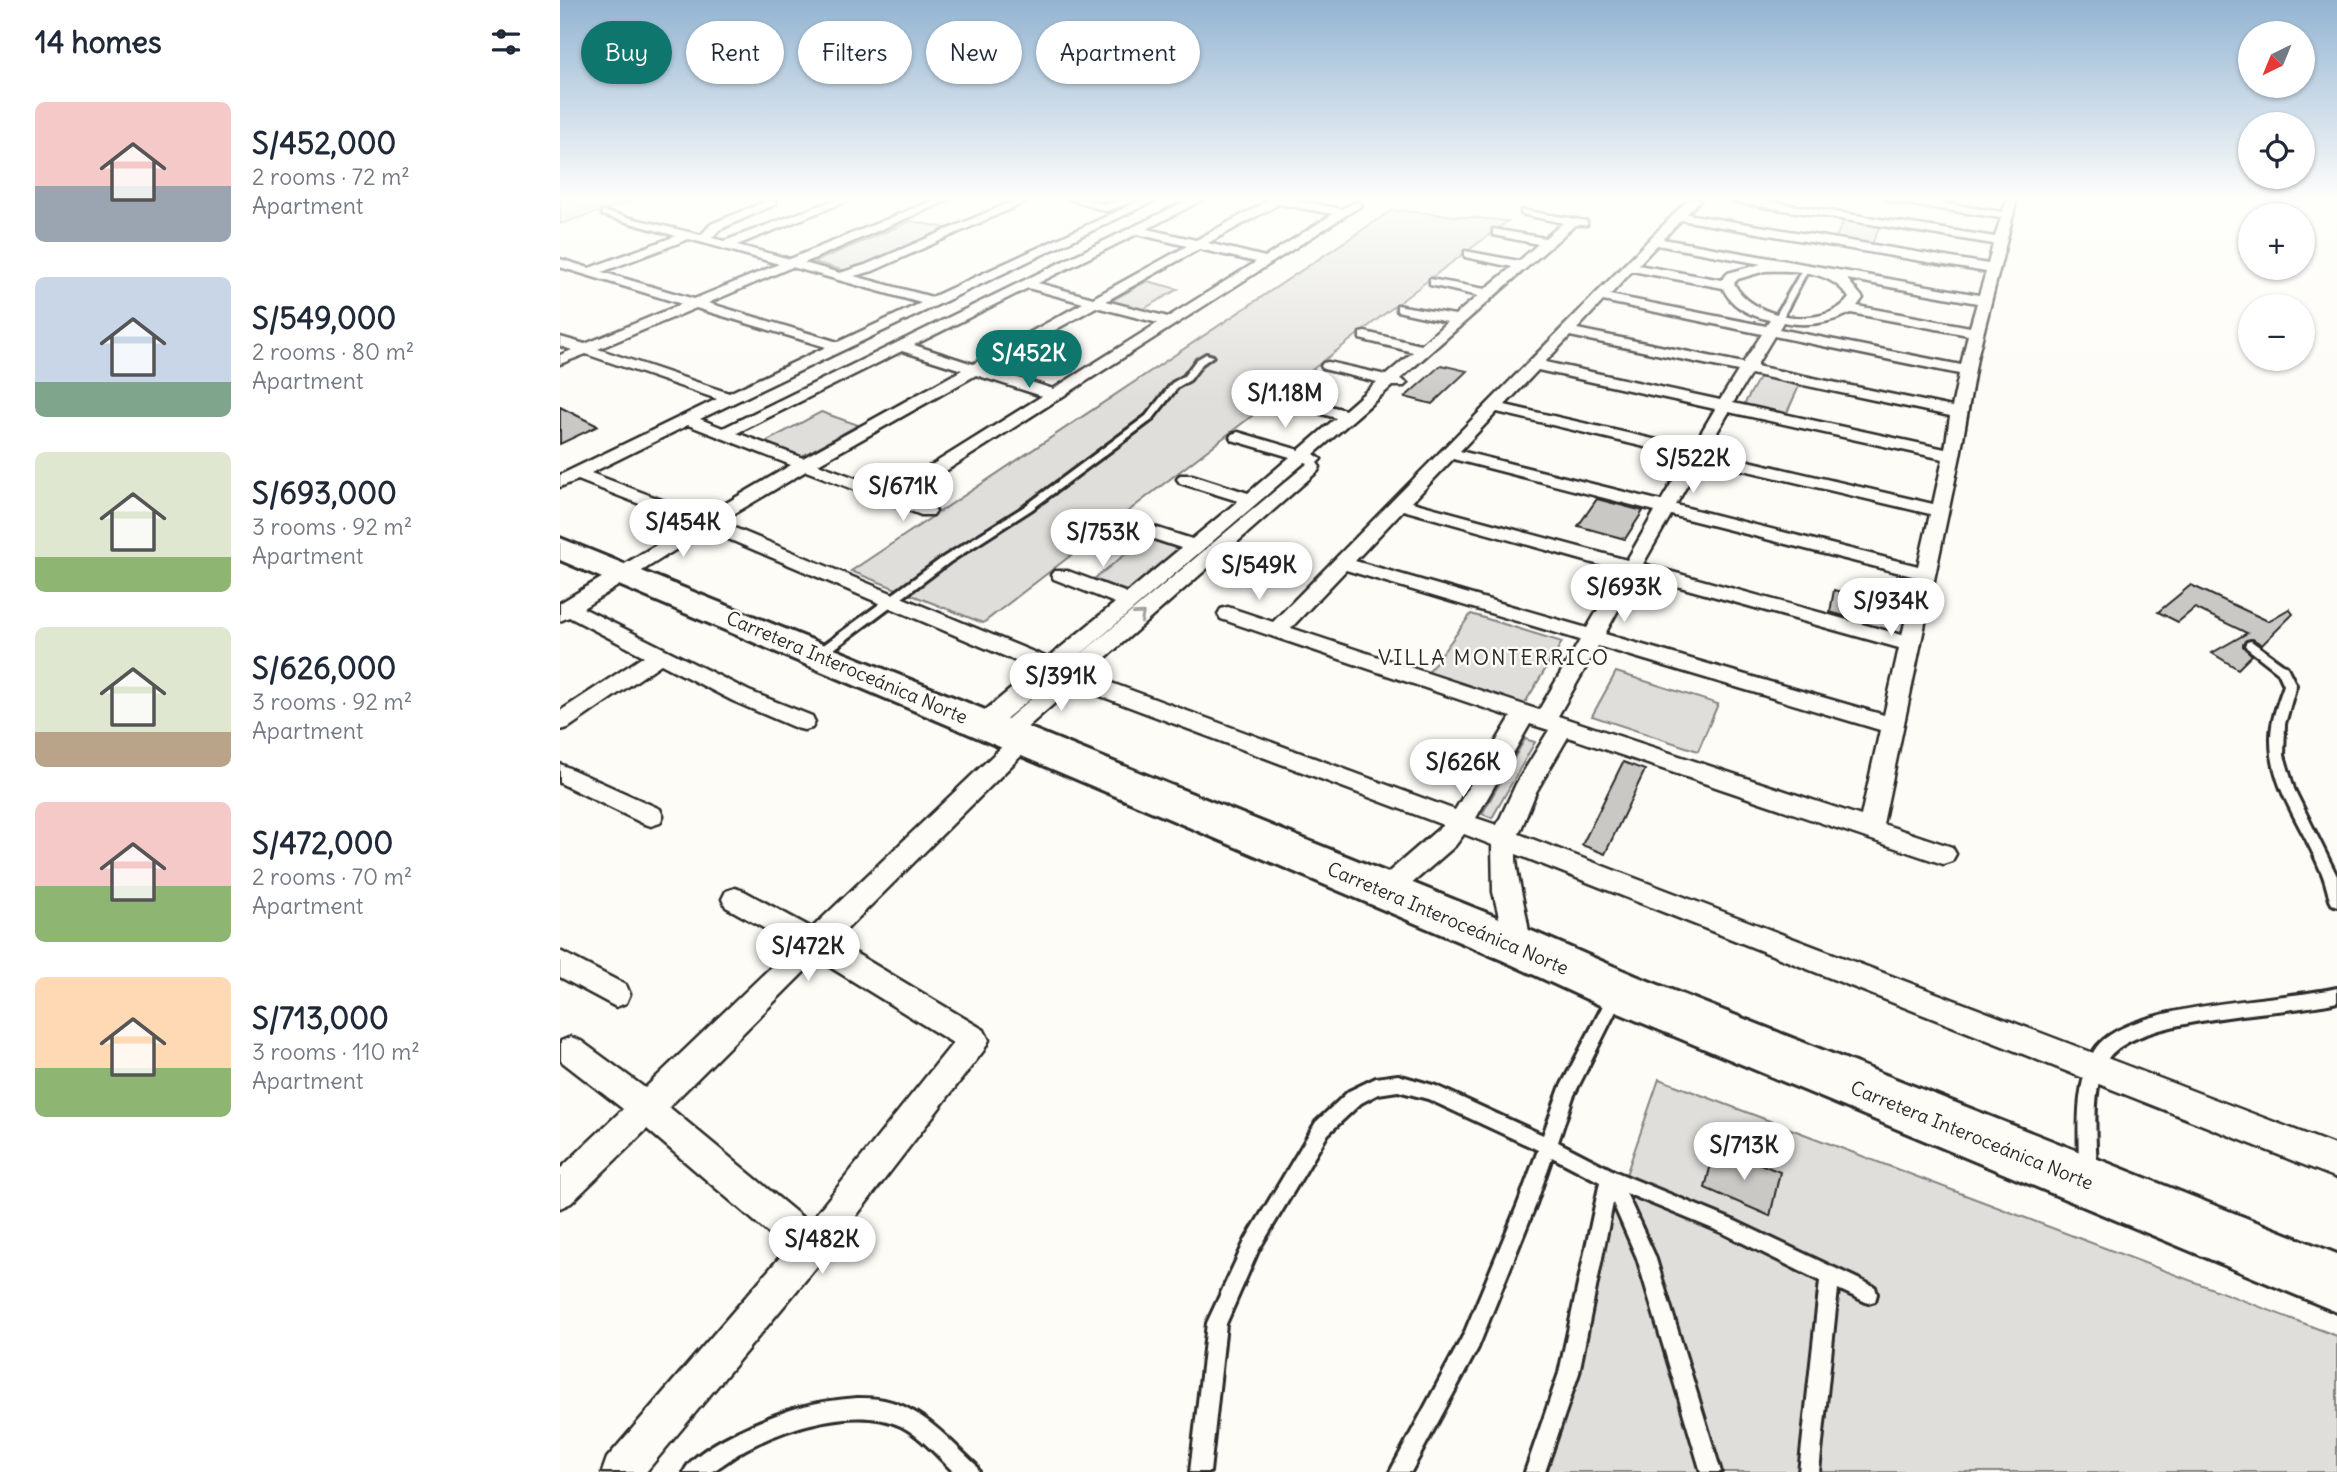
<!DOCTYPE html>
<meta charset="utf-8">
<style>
body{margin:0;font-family:Delius,sans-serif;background:#f6f6f7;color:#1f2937;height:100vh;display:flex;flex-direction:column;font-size:26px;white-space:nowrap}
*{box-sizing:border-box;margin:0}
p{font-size:23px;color:#747a83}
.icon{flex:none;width:38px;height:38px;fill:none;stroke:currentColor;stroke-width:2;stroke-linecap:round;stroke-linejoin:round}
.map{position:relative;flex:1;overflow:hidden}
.side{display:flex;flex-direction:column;background:#fff;width:560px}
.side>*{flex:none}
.banner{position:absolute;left:21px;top:21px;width:665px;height:63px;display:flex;gap:14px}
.needle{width:46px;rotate:223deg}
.buttons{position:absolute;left:1678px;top:21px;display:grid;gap:14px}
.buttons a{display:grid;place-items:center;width:77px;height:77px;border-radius:50%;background:#fff;box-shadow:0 2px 5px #0004;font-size:35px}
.price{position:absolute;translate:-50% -60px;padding:0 16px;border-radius:24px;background:#fff;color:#222;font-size:23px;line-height:46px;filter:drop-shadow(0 2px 4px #0008)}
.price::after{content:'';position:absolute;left:50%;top:42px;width:21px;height:16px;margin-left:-10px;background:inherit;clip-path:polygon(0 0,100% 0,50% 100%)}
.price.current{background:#0f766e;color:#fff}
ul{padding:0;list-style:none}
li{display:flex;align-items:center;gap:21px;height:175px;padding:0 35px}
li span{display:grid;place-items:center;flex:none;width:196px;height:140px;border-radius:10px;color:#555}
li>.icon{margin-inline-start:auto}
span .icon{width:84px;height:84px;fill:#fffc;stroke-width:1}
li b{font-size:30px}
h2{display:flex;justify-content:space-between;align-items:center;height:84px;padding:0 35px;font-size:30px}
.pill{padding:0 24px;border-radius:32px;background:#fff;box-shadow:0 2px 5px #0004;font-size:24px;line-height:63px}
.pill.current{background:#0f766e;color:#fff}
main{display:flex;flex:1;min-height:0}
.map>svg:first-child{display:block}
</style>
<main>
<section class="side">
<h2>14 homes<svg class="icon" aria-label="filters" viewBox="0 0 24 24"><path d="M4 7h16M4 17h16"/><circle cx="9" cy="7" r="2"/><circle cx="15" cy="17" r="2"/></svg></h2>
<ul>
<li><span style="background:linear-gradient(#f6c9c9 60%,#9aa5b1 0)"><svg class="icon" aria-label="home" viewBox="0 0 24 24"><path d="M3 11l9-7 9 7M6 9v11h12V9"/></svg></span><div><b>S/452,000</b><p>2 rooms · 72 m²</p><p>Apartment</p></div></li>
<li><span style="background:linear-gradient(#c9d6e8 75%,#7fa58c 0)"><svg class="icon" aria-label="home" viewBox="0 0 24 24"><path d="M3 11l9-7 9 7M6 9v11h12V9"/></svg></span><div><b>S/549,000</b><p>2 rooms · 80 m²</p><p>Apartment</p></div></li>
<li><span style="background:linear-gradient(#dfe7d0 75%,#8fb573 0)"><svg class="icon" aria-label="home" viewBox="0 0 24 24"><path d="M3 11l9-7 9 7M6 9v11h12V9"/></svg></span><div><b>S/693,000</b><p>3 rooms · 92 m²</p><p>Apartment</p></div></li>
<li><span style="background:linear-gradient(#dfe7d0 75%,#b9a48a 0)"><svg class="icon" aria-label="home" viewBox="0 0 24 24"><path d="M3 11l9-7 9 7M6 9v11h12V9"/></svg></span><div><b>S/626,000</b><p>3 rooms · 92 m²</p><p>Apartment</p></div></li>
<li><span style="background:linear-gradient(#f6c9c9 60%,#8fb573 0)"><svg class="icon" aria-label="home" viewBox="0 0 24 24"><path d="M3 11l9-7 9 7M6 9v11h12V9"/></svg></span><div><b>S/472,000</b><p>2 rooms · 70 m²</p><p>Apartment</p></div></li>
<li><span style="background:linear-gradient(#ffd9b3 65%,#8fb573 0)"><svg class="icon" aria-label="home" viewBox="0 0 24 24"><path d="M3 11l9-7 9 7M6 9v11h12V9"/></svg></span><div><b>S/713,000</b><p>3 rooms · 110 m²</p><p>Apartment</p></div></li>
</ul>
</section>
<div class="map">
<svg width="1777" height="1472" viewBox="0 0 1777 1472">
<rect width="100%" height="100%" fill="#fdfcf7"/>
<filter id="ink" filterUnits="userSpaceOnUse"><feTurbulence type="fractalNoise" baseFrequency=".0143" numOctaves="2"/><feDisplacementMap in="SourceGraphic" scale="14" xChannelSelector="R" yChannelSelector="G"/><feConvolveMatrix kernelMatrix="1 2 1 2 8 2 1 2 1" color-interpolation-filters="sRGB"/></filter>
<g filter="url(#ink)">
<!-- green -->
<path fill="#dfdeda" stroke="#858482" stroke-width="2" d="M0 199H79L0 224Z
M832 210 948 221 875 275 423 623 291 571Z
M1285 219 1321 224 1311 246 1274 240Z
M351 221 392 229 293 273 254 262Z
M587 281 618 289 580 311 549 302Z
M1200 376 1240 384 1225 417 1182 408Z
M261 412 298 425 242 456 205 442Z
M586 538 619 549 570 592 534 579Z
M911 614 1002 642 963 706 867 674Z
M1056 672 1158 704 1138 751 1032 716Z
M965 739 975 742 932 818 922 814Z
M1099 1079 1777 1336V1472H964Z"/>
<!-- building -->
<path fill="#c9c8c4" stroke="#2b2b2b" stroke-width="2" d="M881 365 907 371 872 404 845 397Z
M0 407 38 426 0 444Z
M1037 499 1083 511 1065 539 1018 526Z
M1631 585 1708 621 1729 609 1733 614 1702 645 1693 639 1685 641 1683 646 1692 655 1678 669 1652 653 1687 633 1635 608 1618 622 1598 612Z
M1274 590 1300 597 1294 619 1270 612Z
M1063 762 1085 770 1045 854 1022 845Z
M1154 1152 1177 1162 1178 1155 1220 1172 1210 1216 1145 1188Z"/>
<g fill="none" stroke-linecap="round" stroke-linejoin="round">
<defs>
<path id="lane" d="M1246 266 1249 268 1223 317 1216 319 1215 317 1243 268Z
M646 354 653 356 642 364 630 380 618 387 592 420 471 510 390 562 262 658H254L252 655 254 652 382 558 465 506 586 416 612 383 624 376 636 360Z
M1691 641 1727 667 1736 685 1725 724 1724 755 1734 789 1777 876V906L1772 904 1770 900C1767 890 1765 879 1760 869 1742 825 1710 787 1711 738 1711 720 1718 702 1724 685L1718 672 1687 648 1685 645 1687 642Z
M1056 988 1061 990 1064 995 1013 1097 998 1142 1056 1172 1175 1221 1315 1287 1317 1294 1315 1301 1308 1303 1278 1289 1259 1472H1239L1260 1281 1163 1233 1066 1193 1095 1256 1161 1472H1141L1077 1258 1053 1203 1019 1373 985 1472H965L999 1373 1040 1182 992 1157 976 1204 918 1348 851 1472H830L904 1334 958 1204 978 1150 868 1099 838 1091 818 1094 801 1103 768 1134 698 1251 666 1324 650 1472H630L647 1323 686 1239 756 1122 789 1091 816 1078 838 1075 876 1086 983 1135 1000 1088 1051 990Z
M1777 988V1002C1726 1015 1575 1015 1547 1060 1531 1084 1536 1142 1537 1171L1534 1177 1528 1180 1522 1177 1519 1171C1519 1132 1514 1087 1534 1051 1562 1002 1724 1001 1777 988Z
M297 1398C305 1398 315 1398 324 1400 362 1408 388 1439 416 1465L419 1472H394C378 1457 361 1436 341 1426 296 1405 228 1427 186 1449 178 1453 157 1470 150 1472 143 1472 131 1472 124 1472 134 1446 210 1416 237 1408 256 1402 276 1400 297 1398Z"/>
<path id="street" d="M205 199H215L216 204 159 230 152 238 164 241 277 199H292L177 245 230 259 376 199H391L244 263 280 273 305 265 458 199H472L313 271 294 276 372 297 584 199H598L140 419 163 428 630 199H644L587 229 636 240 708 201 707 199H728L781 209 796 202 802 205 345 497 373 507 376 511 373 515H361L246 471 160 522 488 658 555 603 494 579 491 575 494 571H508L567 593 621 548 560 528 557 524 560 520H572L632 539 678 501 620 483 617 479 620 475H632L688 493 730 457 672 440 670 437 672 434 678 432 739 450 776 418 720 402 717 399 720 396 725 394 785 410 817 382 763 369 761 366 763 363 768 362 826 375 853 352 800 339V333L805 332 861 345 887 322 837 311V305L895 315 918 296 870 285V279L925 289 952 267 905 257V251L959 261 978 244 933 235V229L985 238 1003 223 961 214V210L1027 221V225H1015L840 379 847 383 844 386H832L754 454 761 459 757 463 760 467 758 471 527 674 895 810 951 717 661 619 658 614 661 609 668 607 713 622 1129 199H1141L1127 214 1428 264 1433 244 1174 202 1168 199H1193L1435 237 1441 218 1332 202 1326 199H1353L1443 212 1447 199H1457L1417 358 1400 456 1323 824 1392 847 1396 854 1392 861 1383 864 1008 737 976 792 959 834 1777 1146V1178L956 854C955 880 976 938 968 954L958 958 948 954 933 892 932 845 904 834 895 846 834 899 825 902 816 899 812 891 816 883 883 825 514 686 462 732 471 734 474 740 471 746 275 941 424 1030 429 1040 424 1050 263 1259 86 1472H42L47 1458 227 1249 87 1129 11 1203 0 1208V1169L63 1109 1 1061V1041L11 1037 21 1041 85 1088 234 945 166 907 162 899 166 891 175 888 184 891 252 928 448 741 438 739 435 733 438 727 496 678 432 730 424 732 416 730 413 724 416 718 475 669 147 530 23 608 189 691 252 716 255 722 252 728 244 730 236 728 173 701 101 664 8 728 0 730V711L84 656 9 617 0 621V603L131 524 18 480 0 487V475L157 399 26 354 0 364V355L12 350 0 346V337L25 344 122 304 0 267V259L29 268 116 236 42 215V211L141 235 151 224 204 202ZM719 204 773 214 705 257 648 243ZM1121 220 1426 272 1419 295 1103 239ZM577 234 627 246 533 298 478 283ZM129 239 219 264 134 299 42 272ZM1097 245 1201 264 1168 273 1162 280 1078 265ZM639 249 696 262 608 317 546 301ZM232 267 361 303 278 342 148 303ZM1072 271 1163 288C1171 307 1191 316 1210 320L1206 326 1050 295ZM1205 271C1235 270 1271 270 1289 298 1265 331 1190 319 1174 283L1178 279ZM1287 279 1417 303 1410 327 1297 306 1303 298ZM468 288 523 303 413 364 354 345ZM1043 301 1202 334 1183 363 1017 329ZM536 307 598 323 493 389 427 368ZM136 308 266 347 169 393 38 349ZM1291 313 1408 335 1401 365 1219 329 1223 322C1246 327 1270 323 1291 313ZM1010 336 1178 371 1160 400 985 362ZM1214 336 1399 374 1392 407 1196 366ZM342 351 402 370 243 458 177 433ZM978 370 1155 409 1132 448 945 405ZM1191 374 1390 416 1385 449 1173 403ZM416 375 482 396 330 491 258 464ZM937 412 1127 457 1101 501 900 451ZM1169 412 1383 459 1373 504 1146 451ZM128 425 231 465 144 516 31 473ZM893 459 1095 511 1067 560 852 502ZM1141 460 1370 514 1358 566 1116 505ZM745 462 748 463 507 666ZM843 510 1061 571 1027 628 795 561ZM1111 515 1356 577 1342 635 1083 564ZM786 570 1020 640 979 710 731 628ZM1077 575 1339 648 1324 715 1045 634ZM1038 646 1320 730 1301 816 998 716ZM970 724 989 730 956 784 937 825 916 818ZM257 959 393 1043 249 1223 109 1107Z
M509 199C524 198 534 204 546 204 557 204 564 196 575 201L546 211Z
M0 764 100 809 103 816 100 823 91 826 82 823 0 783Z
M0 951 66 985 70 994 66 1003 56 1007 0 977Z"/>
<path id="highway" d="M0 538 974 932 1076 976 1777 1254V1312L1042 1006 942 960 0 560Z"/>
</defs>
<!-- lane casing -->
<use href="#lane" stroke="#2b2b2b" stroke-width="6"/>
<!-- street casing -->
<use href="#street" stroke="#2b2b2b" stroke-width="5"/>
<!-- highway casing -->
<use href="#highway" stroke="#2b2b2b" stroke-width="6"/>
<!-- lane -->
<use href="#lane" fill="#fdfcf7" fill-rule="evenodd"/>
<!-- street -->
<use href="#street" fill="#fdfcf7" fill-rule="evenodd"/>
<!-- highway -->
<use href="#highway" fill="#fdfcf7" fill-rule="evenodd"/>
</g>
<!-- one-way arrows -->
<defs><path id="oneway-chevron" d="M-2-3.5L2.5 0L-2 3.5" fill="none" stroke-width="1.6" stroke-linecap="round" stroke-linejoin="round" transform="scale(1.75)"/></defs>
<use stroke="#9e9e9b" href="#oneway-chevron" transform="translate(580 616) rotate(-41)"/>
</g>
<!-- sky -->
<linearGradient id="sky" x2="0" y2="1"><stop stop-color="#93b4d2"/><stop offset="0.49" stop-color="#fefefb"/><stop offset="1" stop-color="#fefefb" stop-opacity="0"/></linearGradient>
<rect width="1777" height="405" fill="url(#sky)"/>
<g text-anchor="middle" stroke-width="5" stroke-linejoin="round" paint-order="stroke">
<!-- street labels -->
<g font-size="19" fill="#2b2b2b" stroke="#fdfcf7">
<text transform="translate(287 667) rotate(23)" y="7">Carretera Interoceánica Norte</text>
<text transform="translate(888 918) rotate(23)" y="7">Carretera Interoceánica Norte</text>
<text transform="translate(1412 1135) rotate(22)" y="7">Carretera Interoceánica Norte</text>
</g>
<!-- neighbourhood labels -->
<g font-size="21" letter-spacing="2" fill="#2b2b2b" stroke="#fdfcf7">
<text x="934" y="665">VILLA MONTERRICO</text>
</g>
</g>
</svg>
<div class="buttons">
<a><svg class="needle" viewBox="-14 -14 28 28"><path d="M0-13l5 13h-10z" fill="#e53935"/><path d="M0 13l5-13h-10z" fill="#747a83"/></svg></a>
<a><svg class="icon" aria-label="locate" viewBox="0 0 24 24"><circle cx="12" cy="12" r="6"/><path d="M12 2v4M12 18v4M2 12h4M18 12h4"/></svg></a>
<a>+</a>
<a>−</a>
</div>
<b class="price current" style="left:469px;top:390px">S/452K</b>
<b class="price" style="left:725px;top:430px">S/1.18M</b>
<b class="price" style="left:1133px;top:495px">S/522K</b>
<b class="price" style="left:343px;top:523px">S/671K</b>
<b class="price" style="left:123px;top:559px">S/454K</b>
<b class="price" style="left:543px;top:569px">S/753K</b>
<b class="price" style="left:699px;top:602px">S/549K</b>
<b class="price" style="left:1064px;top:624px">S/693K</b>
<b class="price" style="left:1331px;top:638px">S/934K</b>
<b class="price" style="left:501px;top:713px">S/391K</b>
<b class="price" style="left:903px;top:799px">S/626K</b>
<b class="price" style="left:248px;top:983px">S/472K</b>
<b class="price" style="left:1184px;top:1182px">S/713K</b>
<b class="price" style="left:262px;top:1276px">S/482K</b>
<div class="banner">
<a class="pill current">Buy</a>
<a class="pill">Rent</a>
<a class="pill">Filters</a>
<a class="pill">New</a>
<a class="pill">Apartment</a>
</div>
</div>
</main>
